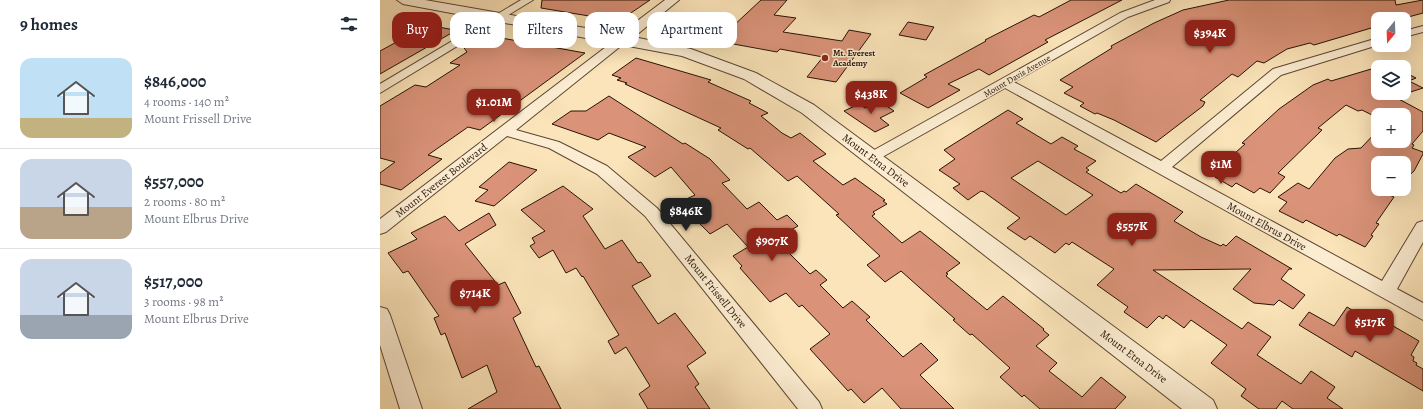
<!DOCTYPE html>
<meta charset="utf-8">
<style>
body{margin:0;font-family:Alegreya,serif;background:#f2f2f3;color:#1f2937;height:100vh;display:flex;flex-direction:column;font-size:15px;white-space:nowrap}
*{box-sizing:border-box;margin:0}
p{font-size:13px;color:#747a83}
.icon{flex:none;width:22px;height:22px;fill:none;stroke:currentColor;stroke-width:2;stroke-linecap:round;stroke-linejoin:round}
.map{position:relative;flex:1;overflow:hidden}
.sheet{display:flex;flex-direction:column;background:#fff;width:380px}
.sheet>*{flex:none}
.top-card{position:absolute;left:12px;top:12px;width:380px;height:36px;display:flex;gap:8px}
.needle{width:26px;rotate:199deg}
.fabs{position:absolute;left:991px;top:12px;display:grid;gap:8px}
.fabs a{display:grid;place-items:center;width:40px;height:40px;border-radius:8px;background:#fff;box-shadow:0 4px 16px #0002;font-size:20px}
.price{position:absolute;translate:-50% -34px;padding:0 9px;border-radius:8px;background:#8f2418;color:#fff;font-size:13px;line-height:26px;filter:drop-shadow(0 1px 2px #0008)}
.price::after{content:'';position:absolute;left:50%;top:24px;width:12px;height:9px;margin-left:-6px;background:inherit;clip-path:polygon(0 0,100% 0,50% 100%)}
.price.on{background:#222;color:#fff}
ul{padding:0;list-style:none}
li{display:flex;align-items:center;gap:12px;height:100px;padding:0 20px}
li+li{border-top:1px solid #e0e1e3}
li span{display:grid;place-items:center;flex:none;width:112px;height:80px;border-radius:12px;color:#555}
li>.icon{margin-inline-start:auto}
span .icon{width:48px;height:48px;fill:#fffc;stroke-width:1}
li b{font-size:17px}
h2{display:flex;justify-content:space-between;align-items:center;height:48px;padding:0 20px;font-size:17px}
.chip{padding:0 14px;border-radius:12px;background:#fff;box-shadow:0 4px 16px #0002;font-size:14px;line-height:36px}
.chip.on{background:#8f2418;color:#fff}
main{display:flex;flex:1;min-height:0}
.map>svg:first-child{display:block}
</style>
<main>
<section class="sheet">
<h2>9 homes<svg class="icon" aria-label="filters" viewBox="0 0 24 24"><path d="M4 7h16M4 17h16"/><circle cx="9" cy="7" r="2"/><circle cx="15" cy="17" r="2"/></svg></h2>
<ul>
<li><span style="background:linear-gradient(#bfe0f5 75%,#c2b280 0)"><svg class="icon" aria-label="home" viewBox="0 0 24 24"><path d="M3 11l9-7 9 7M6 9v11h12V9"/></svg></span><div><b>$846,000</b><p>4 rooms · 140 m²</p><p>Mount Frissell Drive</p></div></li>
<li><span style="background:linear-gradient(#c9d6e8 60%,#b9a48a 0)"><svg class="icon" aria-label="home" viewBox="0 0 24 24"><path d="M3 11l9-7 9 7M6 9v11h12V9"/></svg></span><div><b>$557,000</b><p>2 rooms · 80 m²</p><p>Mount Elbrus Drive</p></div></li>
<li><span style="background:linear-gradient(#c9d6e8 70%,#9aa5b1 0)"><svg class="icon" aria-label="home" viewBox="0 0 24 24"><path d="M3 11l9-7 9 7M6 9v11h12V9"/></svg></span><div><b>$517,000</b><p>3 rooms · 98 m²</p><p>Mount Elbrus Drive</p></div></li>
</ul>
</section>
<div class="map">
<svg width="1043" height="409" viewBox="0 0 1043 409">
<rect width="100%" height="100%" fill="#fbe4b9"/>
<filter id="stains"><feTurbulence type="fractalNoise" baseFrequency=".005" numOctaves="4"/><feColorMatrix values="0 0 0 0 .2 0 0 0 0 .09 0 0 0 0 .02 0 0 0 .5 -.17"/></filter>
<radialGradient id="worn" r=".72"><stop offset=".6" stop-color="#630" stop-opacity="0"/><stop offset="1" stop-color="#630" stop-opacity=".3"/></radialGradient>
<!-- building -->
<path fill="#da9379" stroke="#271205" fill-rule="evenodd" d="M162 0H270L239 21 161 8Z
M381 0H407L394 15 416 18 403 32 462 41 469 30 491 34 456 82 427 77 443 57 400 49 397 52 337 41Z
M691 0H742L665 40 668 42 609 75 599 69 568 84 580 90 548 108 520 93 547 77 544 75 606 41 605 40 654 15 659 17Z
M849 0H1015L1016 5 1043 0V13L1021 19H998V26L934 45 930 43 907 49 884 63 877 61 858 77 852 74 820 100 825 102 823 106 776 142 734 120 717 113 715 114 700 106 704 103 684 93 693 87 680 80 732 48 731 46 774 23 803 10Z
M528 22 554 27 546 40 519 35Z
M48 25 85 32 77 36 75 31 0 74V51Z
M99 34 205 53 100 130 88 127 48 155 62 159 21 190 0 184V173L15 162 0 158V106L35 85 46 87 80 65 70 63 87 52 82 45Z
M256 58 331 80 328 82 371 101 369 103 388 113 381 116 402 133 411 138 420 133 446 154 433 161 463 185 475 178 505 200 503 201 507 204 493 212 495 214 492 216 522 243 540 231 580 263 566 273 568 274 566 276 607 310 623 296 664 329 663 330 669 335 656 346 677 363 669 371 702 397 721 377 746 397 735 409H660L644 395 642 397 620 377 630 368 592 334 590 335 573 320 575 319 521 271 505 282 487 265 500 256 456 215 459 214 417 176 408 181 370 148 368 149 338 130 341 128 245 84 247 83 237 80 241 78 232 75Z
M998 67V93H1024V72L1036 78 1029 81 1043 88 1015 97 1043 112V131L1032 144 1034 145 1032 148 1043 152V154L1034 171 1024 180V163H998V189H1013L1007 194 1014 197 996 223 999 224 991 235 993 236 985 247 959 234 957 236 926 220 923 223 899 211 907 202 898 197 918 183 929 189 955 158 968 149 981 148 998 130V141H1024V115H998V118L982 110 978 111 966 105 938 128 942 130 898 173 905 177 890 193 880 188 874 193 856 183 852 187 835 177 848 166 844 163 865 144 862 143 899 109 933 85 948 79 951 81Z
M229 96 303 144 305 143 330 159 350 180 342 183 367 209 379 202 397 220 407 215 418 226 395 239 430 274 436 270 447 280 440 285 463 308 472 301 490 317 486 320 523 357 541 343 558 360 540 375 574 409H521L502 388 484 403 471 389 468 391 430 349 450 334 422 305 419 307 406 293 390 302 360 268 362 266 353 256 368 247 347 224 330 234 311 215 300 202 315 195 291 167 275 177 248 157 266 147 229 133 218 140 172 124 191 111H206Z
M499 101 514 111 500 118 509 125 495 132 464 111 479 104 485 108Z
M628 110 643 119 636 123 671 144 682 137 698 146 694 149 716 161 706 168 709 170 706 172 741 193 744 191 746 192 756 184 803 212 794 221 821 237 841 246 843 244 846 246 856 236 912 269H909L901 279 925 295 913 309 899 300 894 305 874 303 853 289 871 269 773 270 862 329 868 322 891 337 877 355 921 384 931 371 955 387 947 398 963 409H913L902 401 896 409H879L861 396 866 389 831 363 847 345 811 320 804 328 786 315 783 319 779 316 767 328 744 312 748 307 717 285 734 269 692 242 689 245 686 243 675 253 650 236 645 240 627 228 640 218 604 192 601 191 588 200 573 188 580 184 559 170 575 159 564 150ZM658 161 713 195 686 215 631 178Z
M129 162 157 170 114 206 95 201 108 190 99 187Z
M183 186 213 209 203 216 225 249 242 240 258 263 261 262 271 276 252 286 278 324 295 313 326 353 307 366 319 384 315 387 330 409H268L259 394 270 386 246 347 235 354 228 341 239 335 203 276 202 277 196 268 186 273 173 250 159 258 150 246 155 243 152 238 165 231 141 210Z
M109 213 116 225 85 244 118 285 125 282 141 313 133 318 156 367 159 366 181 409H88L117 392 107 365 82 378 65 333 61 335 54 318 59 316 28 271 23 273 8 253 37 239 31 233 65 216 79 231Z
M967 307 1004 329 1008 323 1039 341 1031 355 1034 357 1033 361 1037 363 1036 365 1043 369V391L975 351 972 357 919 325 929 312 954 326Z"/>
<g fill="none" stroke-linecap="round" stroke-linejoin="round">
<defs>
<path id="minor" d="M141 0H153L0 93V84Z
M775 0H790L789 2 748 17 634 82 781 161 893 69 998 38V45L901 75 792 167 1002 281 1037 223 1043 221V242L1017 289 1043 303V320L625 88 497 160H487L485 157 487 154 740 13Z
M1043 26V32L1024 37V31Z
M243 36 247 37 249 39 247 41 136 130 179 142 227 166 277 208 439 402 442 409H418L265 216 217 174 169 148 127 136 6 232 0 234V219L239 37Z
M0 307 7 309 10 315 42 409H20L0 345Z"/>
<path id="tertiary" d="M17 0H45L240 34 285 0H299L254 37 311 49 376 73 434 105 833 400 837 409H802L422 113 364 79 302 56 23 4Z"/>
</defs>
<!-- minor casing -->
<use href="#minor" stroke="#5c4632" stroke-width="2"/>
<!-- tertiary casing -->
<use href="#tertiary" stroke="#5c4632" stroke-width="2"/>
<!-- minor -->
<use href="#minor" fill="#fcedd2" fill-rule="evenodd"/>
<!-- tertiary -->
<use href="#tertiary" fill="#fcedd2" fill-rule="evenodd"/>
</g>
<!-- markers -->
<circle fill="#8f2418" stroke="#fcedd2" stroke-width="1.5" cx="445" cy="58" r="4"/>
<g text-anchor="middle" stroke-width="3" stroke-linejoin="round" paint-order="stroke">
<!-- far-poi labels -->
<g font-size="9" font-weight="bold" fill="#271205" stroke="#fcedd2" text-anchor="start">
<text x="453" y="56">Mt. Everest<tspan x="453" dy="10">Academy</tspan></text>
</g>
<!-- far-street labels -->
<g font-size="9" fill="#271205" stroke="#fcedd2">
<text transform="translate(637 76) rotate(-30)" y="3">Mount Davis Avenue</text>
</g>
<!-- street labels -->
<g font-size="11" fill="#271205" stroke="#fcedd2">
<text transform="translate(496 160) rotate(37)" y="4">Mount Etna Drive</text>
<text transform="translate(61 180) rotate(-38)" y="4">Mount Everest Boulevard</text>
<text transform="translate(887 226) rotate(29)" y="4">Mount Elbrus Drive</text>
<text transform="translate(336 291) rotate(51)" y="4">Mount Frissell Drive</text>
<text transform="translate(754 356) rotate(37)" y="4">Mount Etna Drive</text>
</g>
</g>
<rect width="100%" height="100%" filter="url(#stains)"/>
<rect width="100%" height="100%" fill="url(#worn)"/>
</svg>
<div class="fabs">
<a><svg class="needle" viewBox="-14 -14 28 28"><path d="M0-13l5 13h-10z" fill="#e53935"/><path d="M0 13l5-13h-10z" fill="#747a83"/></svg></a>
<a><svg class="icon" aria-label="layers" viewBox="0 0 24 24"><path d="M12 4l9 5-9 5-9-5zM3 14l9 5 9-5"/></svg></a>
<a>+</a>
<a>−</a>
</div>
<b class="price" style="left:830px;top:54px">$394K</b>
<b class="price" style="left:491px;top:115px">$438K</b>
<b class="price" style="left:114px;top:123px">$1.01M</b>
<b class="price" style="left:841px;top:185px">$1M</b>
<b class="price on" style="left:306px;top:232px">$846K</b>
<b class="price" style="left:752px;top:247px">$557K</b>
<b class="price" style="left:392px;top:262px">$907K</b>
<b class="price" style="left:95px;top:314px">$714K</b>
<b class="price" style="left:990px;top:343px">$517K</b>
<div class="top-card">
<a class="chip on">Buy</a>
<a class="chip">Rent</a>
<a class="chip">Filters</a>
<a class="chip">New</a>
<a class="chip">Apartment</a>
</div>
</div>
</main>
